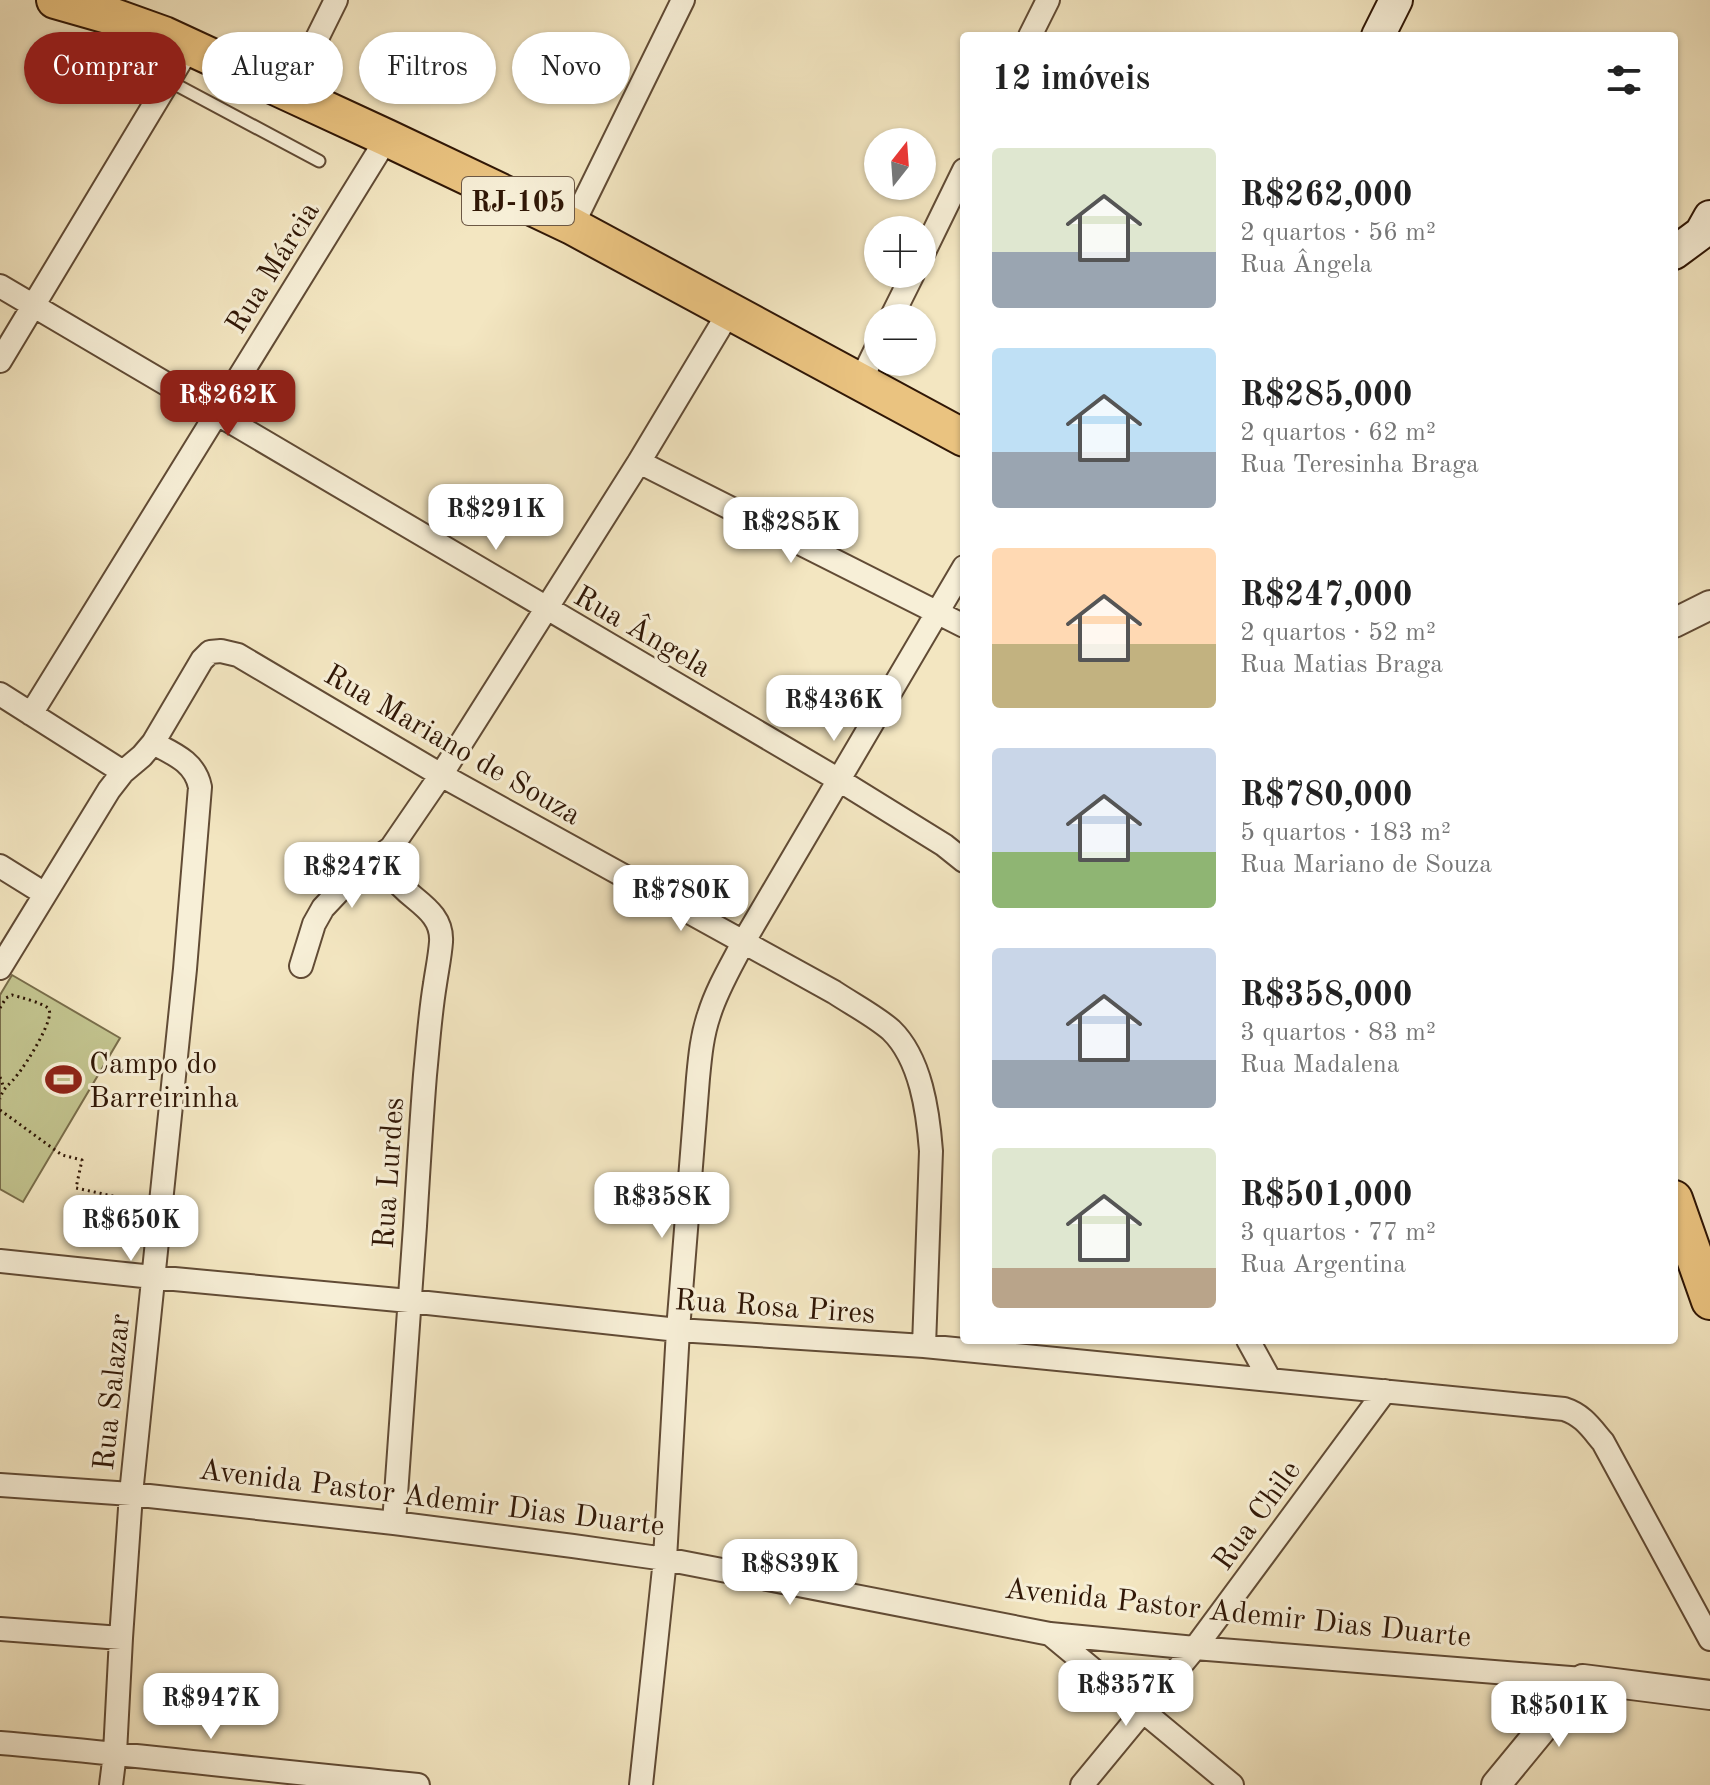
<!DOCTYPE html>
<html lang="pt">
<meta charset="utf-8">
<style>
body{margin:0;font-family:"Old Standard TT",serif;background:#f6f6f6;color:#222;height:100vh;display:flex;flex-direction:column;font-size:30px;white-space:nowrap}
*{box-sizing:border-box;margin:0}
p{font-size:26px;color:#767676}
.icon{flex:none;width:44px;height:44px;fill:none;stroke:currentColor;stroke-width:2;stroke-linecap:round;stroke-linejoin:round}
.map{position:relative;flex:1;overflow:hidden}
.panel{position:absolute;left:960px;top:32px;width:718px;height:1312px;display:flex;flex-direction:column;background:#fff;border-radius:8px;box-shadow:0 2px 6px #0004}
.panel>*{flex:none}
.banner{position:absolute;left:24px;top:32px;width:760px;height:72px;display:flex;gap:16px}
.needle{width:52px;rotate:17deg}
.tools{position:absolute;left:864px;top:128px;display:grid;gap:16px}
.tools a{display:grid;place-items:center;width:72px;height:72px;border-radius:50%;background:#fff;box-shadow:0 2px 6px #0004;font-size:40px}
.price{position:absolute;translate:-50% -68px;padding:0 18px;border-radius:16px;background:#fff;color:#222;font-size:26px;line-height:52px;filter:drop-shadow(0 2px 4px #0008)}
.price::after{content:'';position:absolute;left:50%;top:48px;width:24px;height:18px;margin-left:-12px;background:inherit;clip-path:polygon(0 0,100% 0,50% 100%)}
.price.selected{background:#8f2418;color:#fff}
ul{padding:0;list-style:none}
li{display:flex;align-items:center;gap:24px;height:200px;padding:0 32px}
li span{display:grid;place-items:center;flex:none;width:224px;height:160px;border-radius:8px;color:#555}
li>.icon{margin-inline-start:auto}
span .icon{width:96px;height:96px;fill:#fffc;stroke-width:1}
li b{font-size:34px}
h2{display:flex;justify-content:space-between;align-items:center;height:96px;padding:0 32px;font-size:34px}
.chip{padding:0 28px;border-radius:36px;background:#fff;box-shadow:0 2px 6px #0004;font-size:28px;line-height:72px}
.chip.selected{background:#8f2418;color:#fff}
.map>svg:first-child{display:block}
</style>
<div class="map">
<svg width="1710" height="1785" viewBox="0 0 1710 1785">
<rect width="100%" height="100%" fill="#f3e6c1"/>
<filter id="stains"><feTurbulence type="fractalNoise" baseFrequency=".0025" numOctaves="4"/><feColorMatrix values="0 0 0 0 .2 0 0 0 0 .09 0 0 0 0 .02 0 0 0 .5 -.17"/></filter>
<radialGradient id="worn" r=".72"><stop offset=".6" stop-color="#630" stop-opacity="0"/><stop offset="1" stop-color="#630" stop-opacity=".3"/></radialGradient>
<!-- green -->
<path fill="#c2c38e" stroke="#796d4a" stroke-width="2" d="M12 975 120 1038 23 1202 0 1189V995Z"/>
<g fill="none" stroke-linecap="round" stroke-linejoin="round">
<defs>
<path id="service" d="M169 81 319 161"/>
<path id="minor" d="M1030 36 1048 0
M290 93 336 0
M572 226 683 0
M922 256 964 170
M0 286 839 780 944 845 964 861
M891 318 913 274
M0 361 189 47
M860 382 878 345
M639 462 964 626
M0 694 123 772
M31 714 387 138
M391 848C378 896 444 897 441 942 440 956 437 970 435 984 430 1014 428 1045 425 1075 421 1125 418 1176 415 1226 408 1325 401 1424 394 1523
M0 866 45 894
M301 966 314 924 323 908 356 873 391 848 441 775 639 462 729 312
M0 968 109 790 123 772 142 756 153 743 202 660 210 652 221 651 238 655 441 775 834 992C852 1004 875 1016 891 1030 921 1059 928 1112 931 1151L924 1346
M0 1261 153 1277 409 1301 678 1330 924 1346 1564 1409C1583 1415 1591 1428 1603 1442L1710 1639
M1248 1340 1270 1380
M0 1485 131 1494 394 1523 573 1546 665 1559 1050 1634 1195 1648 1583 1679
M0 1629 121 1638
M1050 1634 1232 1785
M0 1743C139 1755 278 1772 418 1785
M111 1785 115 1753 121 1638 131 1494 185 969 200 787C195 762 174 754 153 743
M641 1785 665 1559 678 1330 698 1078C700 1057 702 1035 709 1015 717 989 731 966 744 941L964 567
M1082 1785 1195 1648 1385 1391"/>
<path id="tertiary" d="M1674 623 1710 605
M1496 1785 1583 1679 1710 1695"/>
<path id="secondary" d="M1378 36 1396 0
M1674 253 1701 233 1710 217"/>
<path id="primary" d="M55 0 111 16 164 35 387 138 572 226 964 438
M1674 1199 1710 1301"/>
</defs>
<!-- service casing -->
<use href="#service" stroke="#614b35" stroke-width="15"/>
<!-- minor casing -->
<use href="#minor" stroke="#614b35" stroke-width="26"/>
<!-- tertiary casing -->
<use href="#tertiary" stroke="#614b35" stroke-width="32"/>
<!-- secondary casing -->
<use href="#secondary" stroke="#301706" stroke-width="36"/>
<!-- primary casing -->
<use href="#primary" stroke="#301706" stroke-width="40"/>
<!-- path -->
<path stroke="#301706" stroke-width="3" stroke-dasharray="2 4" stroke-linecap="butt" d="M0 1008 6 998 12 995C20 997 42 1003 48 1008 57 1016 26 1064 18 1074 11 1084 3 1087 0 1099
M0 1077 4 1088
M0 1110 62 1155 82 1160 76 1188 140 1202"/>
<!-- service -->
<use href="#service" stroke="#f7efd7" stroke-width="11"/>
<!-- minor -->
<use href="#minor" stroke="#f7efd7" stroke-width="22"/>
<!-- tertiary -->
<use href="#tertiary" stroke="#f7efd7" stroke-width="28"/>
<!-- secondary -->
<use href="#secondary" stroke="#f7efd7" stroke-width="32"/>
<!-- primary -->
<use href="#primary" stroke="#eac380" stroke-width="36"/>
</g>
<!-- icons -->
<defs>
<symbol id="stadium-bare" viewBox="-9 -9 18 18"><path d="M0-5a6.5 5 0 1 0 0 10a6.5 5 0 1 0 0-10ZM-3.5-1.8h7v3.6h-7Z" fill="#8f2418" stroke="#f7efd7" stroke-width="2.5" paint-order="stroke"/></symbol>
</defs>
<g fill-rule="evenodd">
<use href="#stadium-bare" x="38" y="1054" width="51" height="51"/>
</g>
<g text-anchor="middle" stroke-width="6" stroke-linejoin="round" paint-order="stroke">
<!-- shield labels -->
<rect fill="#f7efd7" stroke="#6c5845" stroke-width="2" x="462" y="177" width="112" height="48" rx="6"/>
<g font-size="28" font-weight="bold" fill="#301706">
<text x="518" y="211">RJ-105</text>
</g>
<!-- street labels -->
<g font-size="30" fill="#301706" stroke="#f7efd7">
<text transform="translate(272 267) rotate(-58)" y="10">Rua Márcia</text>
<text transform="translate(643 631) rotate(30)" y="10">Rua Ângela</text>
<text transform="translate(453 744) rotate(30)" y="10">Rua Mariano de Souza</text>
<text transform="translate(388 1173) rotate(-86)" y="10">Rua Lurdes</text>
<text transform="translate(775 1306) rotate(4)" y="10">Rua Rosa Pires</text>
<text transform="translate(111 1392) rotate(-84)" y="10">Rua Salazar</text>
<text transform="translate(432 1497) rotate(7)" y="10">Avenida Pastor Ademir Dias Duarte</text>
<text transform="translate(1256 1515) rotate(-54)" y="10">Rua Chile</text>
<text transform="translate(1238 1612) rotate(6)" y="10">Avenida Pastor Ademir Dias Duarte</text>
</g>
<!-- poi labels -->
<g font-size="30" fill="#301706" stroke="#f7efd7" text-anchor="start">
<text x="89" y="1073">Campo do<tspan x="89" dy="34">Barreirinha</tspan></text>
</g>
</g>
<rect width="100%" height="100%" filter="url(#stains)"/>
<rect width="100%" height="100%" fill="url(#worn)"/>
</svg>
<div class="tools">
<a><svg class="needle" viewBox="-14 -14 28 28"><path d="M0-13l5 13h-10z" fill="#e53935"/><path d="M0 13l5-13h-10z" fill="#767676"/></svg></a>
<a>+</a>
<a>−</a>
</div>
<b class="price selected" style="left:228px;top:438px">R$262K</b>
<b class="price" style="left:496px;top:552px">R$291K</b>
<b class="price" style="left:791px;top:565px">R$285K</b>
<b class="price" style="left:834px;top:743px">R$436K</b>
<b class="price" style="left:352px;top:910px">R$247K</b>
<b class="price" style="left:681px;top:933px">R$780K</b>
<b class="price" style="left:662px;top:1240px">R$358K</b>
<b class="price" style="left:131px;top:1263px">R$650K</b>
<b class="price" style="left:790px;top:1607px">R$839K</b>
<b class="price" style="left:1126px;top:1728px">R$357K</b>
<b class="price" style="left:211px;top:1741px">R$947K</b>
<b class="price" style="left:1559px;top:1749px">R$501K</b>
<div class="banner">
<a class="chip selected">Comprar</a>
<a class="chip">Alugar</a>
<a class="chip">Filtros</a>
<a class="chip">Novo</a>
</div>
<section class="panel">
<h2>12 imóveis<svg class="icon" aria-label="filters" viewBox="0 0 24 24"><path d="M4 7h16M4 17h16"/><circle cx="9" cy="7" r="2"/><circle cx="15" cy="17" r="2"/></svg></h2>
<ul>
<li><span style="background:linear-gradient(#dfe7d0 65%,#9aa5b1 0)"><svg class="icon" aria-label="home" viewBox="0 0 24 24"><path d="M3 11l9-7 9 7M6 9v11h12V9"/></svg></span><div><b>R$262,000</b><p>2 quartos · 56 m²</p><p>Rua Ângela</p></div></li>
<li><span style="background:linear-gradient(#bfe0f5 65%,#9aa5b1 0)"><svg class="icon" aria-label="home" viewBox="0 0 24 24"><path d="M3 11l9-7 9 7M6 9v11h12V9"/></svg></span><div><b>R$285,000</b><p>2 quartos · 62 m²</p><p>Rua Teresinha Braga</p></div></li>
<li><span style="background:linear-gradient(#ffd9b3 60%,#c2b280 0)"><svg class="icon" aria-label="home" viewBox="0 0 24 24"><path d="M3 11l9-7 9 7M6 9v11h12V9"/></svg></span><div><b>R$247,000</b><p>2 quartos · 52 m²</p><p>Rua Matias Braga</p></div></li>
<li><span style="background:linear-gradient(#c9d6e8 65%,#8fb573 0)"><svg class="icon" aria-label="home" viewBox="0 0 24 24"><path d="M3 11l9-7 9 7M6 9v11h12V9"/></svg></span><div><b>R$780,000</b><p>5 quartos · 183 m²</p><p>Rua Mariano de Souza</p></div></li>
<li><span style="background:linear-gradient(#c9d6e8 70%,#9aa5b1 0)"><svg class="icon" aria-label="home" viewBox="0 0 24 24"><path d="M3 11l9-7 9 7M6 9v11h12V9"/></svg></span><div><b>R$358,000</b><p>3 quartos · 83 m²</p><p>Rua Madalena</p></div></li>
<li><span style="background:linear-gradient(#dfe7d0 75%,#b9a48a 0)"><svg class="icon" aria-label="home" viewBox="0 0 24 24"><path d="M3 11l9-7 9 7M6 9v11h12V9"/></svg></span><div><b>R$501,000</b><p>3 quartos · 77 m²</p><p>Rua Argentina</p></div></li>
</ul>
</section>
</div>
